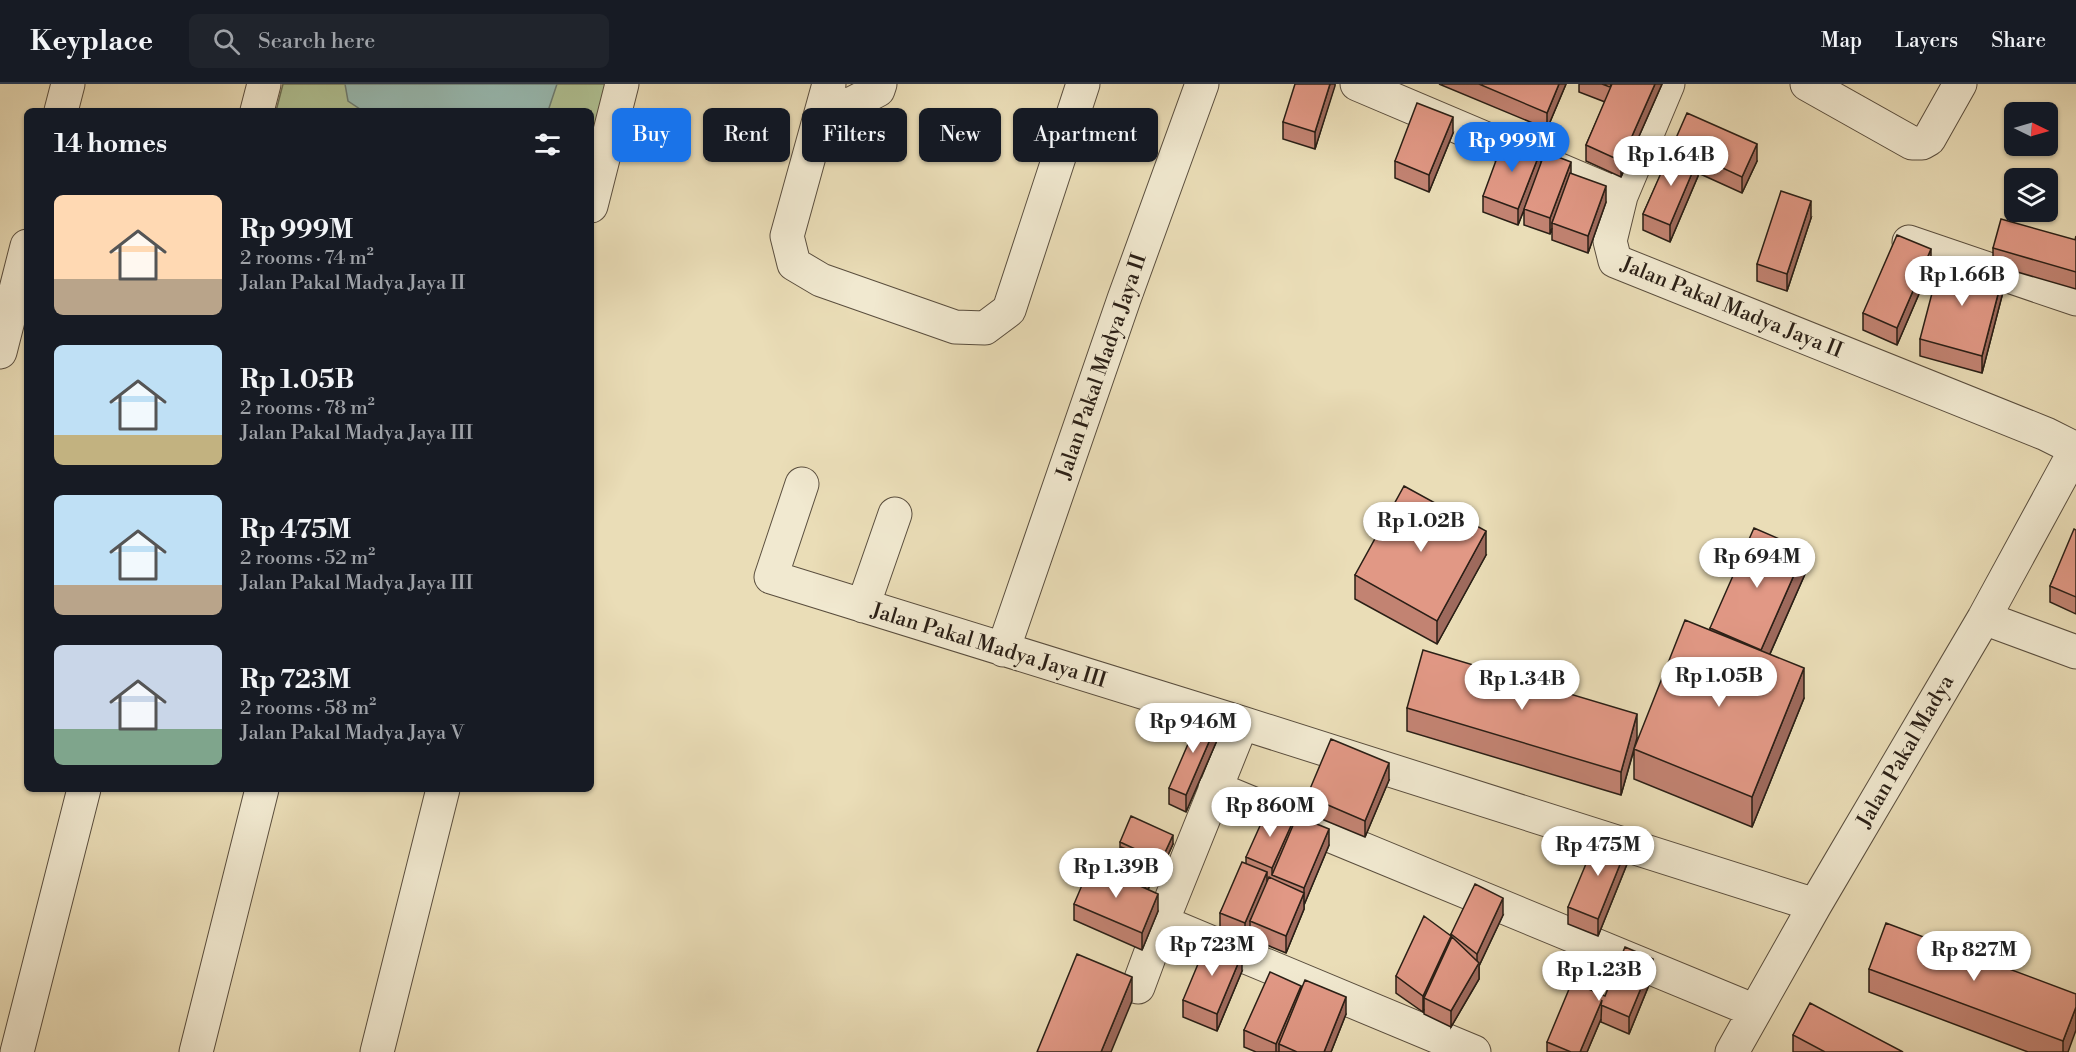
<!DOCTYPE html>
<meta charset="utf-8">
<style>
body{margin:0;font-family:"Libre Bodoni",serif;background:#20242c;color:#f1f3f6;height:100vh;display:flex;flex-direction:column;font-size:22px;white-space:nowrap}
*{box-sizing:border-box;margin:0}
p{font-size:20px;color:#9ea1a6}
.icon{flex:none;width:33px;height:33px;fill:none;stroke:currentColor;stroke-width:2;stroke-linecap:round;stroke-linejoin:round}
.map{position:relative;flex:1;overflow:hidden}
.sheet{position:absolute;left:24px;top:24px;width:570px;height:684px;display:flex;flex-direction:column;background:#171b24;border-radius:9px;box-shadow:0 2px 4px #0004}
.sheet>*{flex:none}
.hud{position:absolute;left:612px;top:24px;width:570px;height:54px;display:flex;gap:12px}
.needle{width:39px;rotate:95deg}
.controls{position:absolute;left:2004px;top:18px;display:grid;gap:12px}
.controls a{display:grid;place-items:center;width:54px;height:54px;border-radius:9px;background:#171b24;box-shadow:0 2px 4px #0004;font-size:30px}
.price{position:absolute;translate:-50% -51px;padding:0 14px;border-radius:21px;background:#fff;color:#222;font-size:20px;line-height:39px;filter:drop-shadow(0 2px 3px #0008)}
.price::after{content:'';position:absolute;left:50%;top:36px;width:18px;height:14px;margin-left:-9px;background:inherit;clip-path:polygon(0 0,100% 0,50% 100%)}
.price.selected{background:#1a73e8;color:#fff}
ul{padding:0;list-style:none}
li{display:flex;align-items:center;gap:18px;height:150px;padding:0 30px}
li span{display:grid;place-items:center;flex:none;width:168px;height:120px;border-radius:9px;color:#555}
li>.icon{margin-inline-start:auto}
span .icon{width:72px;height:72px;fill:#fffc;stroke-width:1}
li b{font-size:26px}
h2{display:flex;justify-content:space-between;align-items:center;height:72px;padding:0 30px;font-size:26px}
.chip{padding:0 21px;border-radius:9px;background:#171b24;box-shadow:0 2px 4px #0004;font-size:21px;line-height:54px}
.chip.selected{background:#1a73e8;color:#fff}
header{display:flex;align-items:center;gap:36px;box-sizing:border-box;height:84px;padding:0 30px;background:#171b24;border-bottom:2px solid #363941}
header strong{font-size:28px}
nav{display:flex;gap:33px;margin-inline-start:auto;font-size:21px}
.search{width:420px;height:54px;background:#20242c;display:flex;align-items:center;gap:15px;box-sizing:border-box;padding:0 21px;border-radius:9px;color:#9ea1a6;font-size:22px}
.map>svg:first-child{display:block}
</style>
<header>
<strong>Keyplace</strong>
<div class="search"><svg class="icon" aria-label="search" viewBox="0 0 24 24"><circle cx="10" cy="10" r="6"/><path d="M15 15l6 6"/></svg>Search here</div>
<nav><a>Map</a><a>Layers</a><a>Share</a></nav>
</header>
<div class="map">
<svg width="2076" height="968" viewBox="0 0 2076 968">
<rect width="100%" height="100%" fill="#eaddb7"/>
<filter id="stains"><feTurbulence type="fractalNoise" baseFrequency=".00333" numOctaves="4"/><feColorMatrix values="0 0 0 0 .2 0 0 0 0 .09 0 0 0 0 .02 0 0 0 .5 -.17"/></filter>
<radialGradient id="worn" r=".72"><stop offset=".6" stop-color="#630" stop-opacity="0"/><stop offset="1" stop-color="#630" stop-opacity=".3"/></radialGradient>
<!-- green -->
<path fill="#b0c294" stroke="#6d7055" stroke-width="1.5" d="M283 0H610L591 72V27H276Z"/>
<!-- water -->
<path fill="#98bbb3" stroke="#6c7d74" stroke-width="1.5" d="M345 0H557L548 27H363L348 17Z"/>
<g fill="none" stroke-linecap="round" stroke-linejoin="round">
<defs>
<path id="minor" d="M829 0 787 152 794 180 821 196 955 243 985 244 1009 226 1083 0
M1357 0 1621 112 1610 157 1615 177 2046 350 2076 365 1984 534 1815 821 1732 968
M1807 0 1912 59H1922L1929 55 1960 0
M823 22 851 20 878 6 880 0
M61 27 68 0
M257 27 264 0
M1621 112 1668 0
M591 122 622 0
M1909 158 2076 215
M0 268 27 162
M802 400 771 493 1242 639 1815 821
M863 522 895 430
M1984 534 2076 568
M1003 566 1124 215 1202 0
M1242 639 1162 838 1474 968
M1215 704 1755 927
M1138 903 1162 838
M17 968 84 705
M196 968 262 705
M377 968 443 705"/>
</defs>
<!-- minor casing -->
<use href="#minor" stroke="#5a4e3e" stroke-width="35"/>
<!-- minor -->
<use href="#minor" stroke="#f1e9d0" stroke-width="33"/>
</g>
<!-- wall -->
<path fill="#c28372" stroke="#2a1f16" stroke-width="1.5" d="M1335 0 1315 65 1283 55V38Z
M1439 0H1566L1547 45Z
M1579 0H1662L1621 93 1586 77V61L1605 18 1579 8Z
M1453 49 1429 108 1395 94V77Z
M1673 61 1757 77 1742 109 1698 89V92L1670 158 1643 146V130L1673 64Z
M1541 79 1571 90 1606 118 1588 169 1552 156V144L1550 150 1524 141V126L1518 141 1483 128V112Z
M1811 134 1787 207 1757 197V180Z
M2076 152V205L1993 181V164L2075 156Z
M1931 182 1897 261 1863 246V229Z
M2003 208 1982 289 1920 272V255Z
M2076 446V530L2050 518V502Z
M1486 471 1437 560 1355 515V491Z
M1805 490 1770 570 1804 614 1752 743 1634 695V666L1621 711 1407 647V624L1637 654 1635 663 1710 546V544Z
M1218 654 1186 728 1169 720V704Z
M1389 696 1365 753 1307 729V712Z
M1294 741 1329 761 1304 821V825L1286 869 1250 854V843L1245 856 1220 846V829L1246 779V773Z
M1120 758 1173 760 1161 786 1156 784 1148 806 1158 827 1142 866 1074 836V820L1111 789 1120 767Z
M1627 780 1598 852 1568 840V823Z
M1503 831 1479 882V895L1451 943 1424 930V925L1423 928 1396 909V892L1451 856V850Z
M1869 885 2076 910 2068 968H2028L1869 908Z
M1242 887 1217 947 1183 933V916Z
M1653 891 1629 950 1601 938V935L1587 968H1547V958L1605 912Z
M1301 905 1346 930 1331 968H1256L1244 963V946Z
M1793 951 1903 968H1793Z"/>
<!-- shaded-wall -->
<path fill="#9e6a5d" stroke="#2a1f16" stroke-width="1.5" d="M1330 0H1335V2L1315 65V48Z
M1559 0H1566L1547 45V29Z
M1655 0H1662L1621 93V77Z
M1453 33V49L1429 108V91Z
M1757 60V77L1742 109V93Z
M1541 66V82L1518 141V125Z
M1698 75V92L1670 158V141Z
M1571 78V94L1552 139V144L1550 150V134Z
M1606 102V118L1588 169V152Z
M1811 117V134L1787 207V190Z
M1931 165V182L1897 261V244Z
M2003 191V208L1982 289V272Z
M1486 447V471L1437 560V537Z
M1805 466V490L1761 590V566Z
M1804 584V614L1752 743V713Z
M1637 630V654L1621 711V688Z
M1218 637V654L1186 728V711Z
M1389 679V696L1365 753V737Z
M1294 735V751L1272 791V784Z
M1329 745V761L1304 821V804Z
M1173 751V760L1161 786V777Z
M1627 763V780L1598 852V835Z
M1156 777V786L1145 813V804Z
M1267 788V805L1250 837V843L1245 856V839Z
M1304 809V825L1286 869V852Z
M1158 810V827L1142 866V849Z
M1503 814V831L1479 882V895L1451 943V927L1477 882V870Z
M1451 852V868L1424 914V925L1423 928V912Z
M1242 870V887L1217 947V930Z
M1653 875V891L1629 950V933Z
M1132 893V917L1111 968H1101Z
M1301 902V918L1279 960V968H1276V960Z
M1346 913V930L1331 968H1324Z
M1602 916 1601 935 1587 968H1580Z
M2076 923V946L2068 968H2063V957Z"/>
<!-- building -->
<path fill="#e19885" stroke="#2a1f16" stroke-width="1.5" d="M1295 0H1330L1315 48 1283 38Z
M1479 0H1559L1547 29Z
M1602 0H1611L1610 3Z
M1612 0H1655L1621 77 1586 61Z
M1417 19 1453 33 1429 91 1395 77Z
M1687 29 1757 60 1742 93 1673 61Z
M1505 52 1541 66 1518 125 1483 112Z
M1672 64 1698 75 1670 141 1643 130Z
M1545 68 1571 78 1550 134 1524 125Z
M1570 89 1606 102 1588 152 1552 139Z
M1781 107 1811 117 1787 190 1757 180Z
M2001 135 2076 156V188L1993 164Z
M1897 151 1931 165 1897 244 1863 229Z
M1941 175 2003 191 1982 272 1920 255Z
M1404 402 1486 447 1437 537 1355 491Z
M1754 444 1805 466 1761 566 1710 544Z
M2074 445 2076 446V513L2050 502Z
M1685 536 1804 584 1752 713 1634 665Z
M1423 566 1637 630 1621 688 1407 624Z
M1201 630 1218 637 1186 711 1169 704Z
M1331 655 1389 679 1365 737 1307 712Z
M1268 724 1294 735 1272 784 1246 773Z
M1131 732 1173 751 1161 777 1120 758Z
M1297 732 1329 745 1304 804 1272 791Z
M1598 751 1627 763 1598 835 1568 823Z
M1121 763 1156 777 1145 804 1111 789Z
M1242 778 1267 788 1245 839 1220 829Z
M1091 780 1158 810 1142 849 1074 820Z
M1269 793 1304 809 1286 852 1250 837Z
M1475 800 1503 814 1477 870 1451 850Z
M1424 832 1451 852 1423 912 1396 892Z
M1886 839 2076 910V923L2063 957 1869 885Z
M1452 853 1479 879 1451 927 1424 914Z
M1208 856 1242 870 1217 930 1183 916Z
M1625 863 1653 875 1629 933 1601 921 1602 916 1580 968H1571L1547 958 1572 898 1605 912Z
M1077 870 1132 893 1101 968H1037Z
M1270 888 1301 902 1276 960 1244 946Z
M1305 896 1346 913 1324 968H1297L1279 960Z
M1810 919 1903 968H1825L1793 951Z"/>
<g text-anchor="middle" stroke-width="5" stroke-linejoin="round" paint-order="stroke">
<!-- street labels -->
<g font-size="21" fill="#2a1f16" stroke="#f1e9d0">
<text transform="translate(1732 223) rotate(22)" y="7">Jalan Pakal Madya Jaya II</text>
<text transform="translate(1101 282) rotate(-71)" y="7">Jalan Pakal Madya Jaya II</text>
<text transform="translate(989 561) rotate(17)" y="7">Jalan Pakal Madya Jaya III</text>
<text transform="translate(1905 667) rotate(-60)" y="7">Jalan Pakal Madya</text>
</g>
</g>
<rect width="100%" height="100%" filter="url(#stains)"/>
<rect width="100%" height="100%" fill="url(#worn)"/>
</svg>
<div class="controls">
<a><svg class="needle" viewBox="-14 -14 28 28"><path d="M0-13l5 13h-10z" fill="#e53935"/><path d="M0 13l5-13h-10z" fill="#9ea1a6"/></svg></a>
<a><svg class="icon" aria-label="layers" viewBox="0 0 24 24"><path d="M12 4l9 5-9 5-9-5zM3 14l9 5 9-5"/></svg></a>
</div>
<b class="price selected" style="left:1512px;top:89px">Rp 999M</b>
<b class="price" style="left:1671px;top:103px">Rp 1.64B</b>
<b class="price" style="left:1962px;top:223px">Rp 1.66B</b>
<b class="price" style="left:1421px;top:469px">Rp 1.02B</b>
<b class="price" style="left:1757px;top:505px">Rp 694M</b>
<b class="price" style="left:1719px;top:624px">Rp 1.05B</b>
<b class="price" style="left:1522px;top:627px">Rp 1.34B</b>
<b class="price" style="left:1193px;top:670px">Rp 946M</b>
<b class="price" style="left:1270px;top:754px">Rp 860M</b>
<b class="price" style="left:1598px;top:793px">Rp 475M</b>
<b class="price" style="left:1116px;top:815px">Rp 1.39B</b>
<b class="price" style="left:1212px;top:893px">Rp 723M</b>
<b class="price" style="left:1974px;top:898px">Rp 827M</b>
<b class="price" style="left:1599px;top:918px">Rp 1.23B</b>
<div class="hud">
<a class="chip selected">Buy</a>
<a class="chip">Rent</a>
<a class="chip">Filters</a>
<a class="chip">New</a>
<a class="chip">Apartment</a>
</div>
<section class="sheet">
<h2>14 homes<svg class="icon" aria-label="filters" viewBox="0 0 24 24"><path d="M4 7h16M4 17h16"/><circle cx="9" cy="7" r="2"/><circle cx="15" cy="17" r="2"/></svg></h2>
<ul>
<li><span style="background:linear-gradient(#ffd9b3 70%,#b9a48a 0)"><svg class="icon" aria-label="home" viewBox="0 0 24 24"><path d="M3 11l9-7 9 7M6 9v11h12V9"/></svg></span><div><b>Rp 999M</b><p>2 rooms · 74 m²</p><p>Jalan Pakal Madya Jaya II</p></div></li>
<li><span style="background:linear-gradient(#bfe0f5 75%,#c2b280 0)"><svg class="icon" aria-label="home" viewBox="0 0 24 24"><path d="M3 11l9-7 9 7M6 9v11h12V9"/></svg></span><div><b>Rp 1.05B</b><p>2 rooms · 78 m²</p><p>Jalan Pakal Madya Jaya III</p></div></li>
<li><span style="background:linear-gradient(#bfe0f5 75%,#b9a48a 0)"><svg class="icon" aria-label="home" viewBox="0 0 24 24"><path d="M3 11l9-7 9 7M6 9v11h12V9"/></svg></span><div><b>Rp 475M</b><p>2 rooms · 52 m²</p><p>Jalan Pakal Madya Jaya III</p></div></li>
<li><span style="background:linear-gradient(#c9d6e8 70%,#7fa58c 0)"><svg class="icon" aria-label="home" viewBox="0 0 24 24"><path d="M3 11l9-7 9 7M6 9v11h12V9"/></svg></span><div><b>Rp 723M</b><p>2 rooms · 58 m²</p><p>Jalan Pakal Madya Jaya V</p></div></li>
</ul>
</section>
</div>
